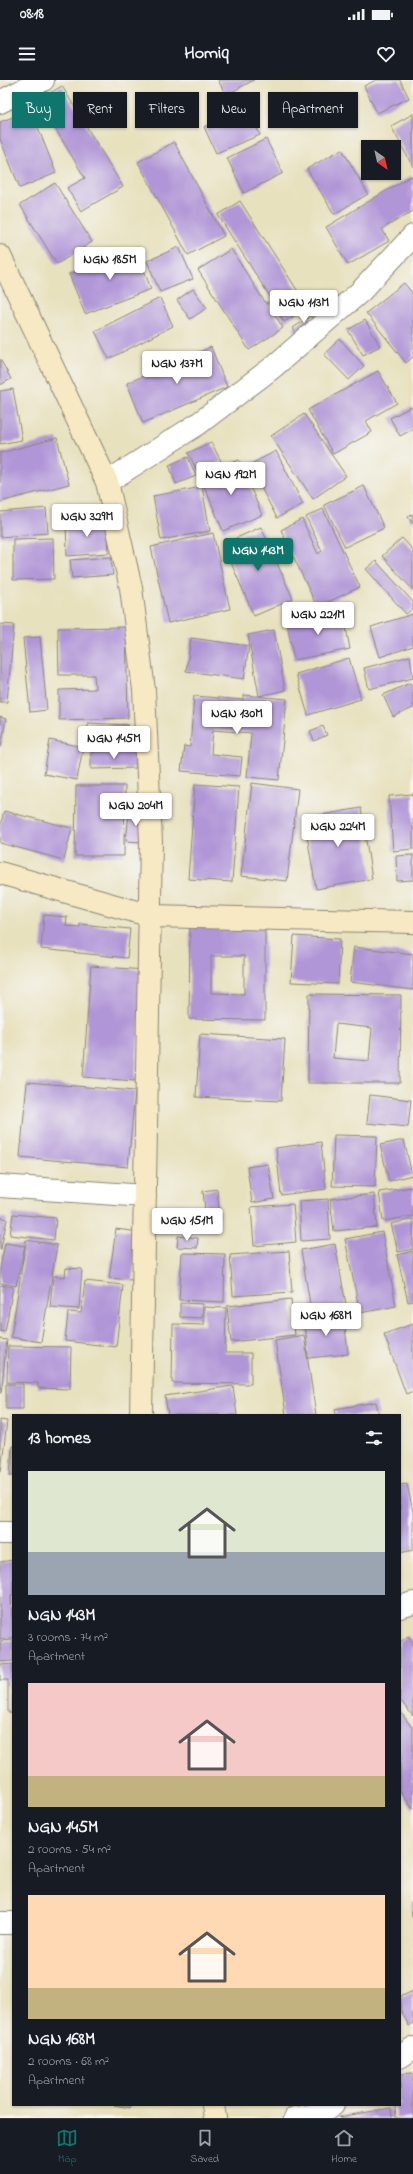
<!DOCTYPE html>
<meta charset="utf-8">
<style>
body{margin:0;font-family:"Indie Flower",sans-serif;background:#242831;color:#f1f3f6;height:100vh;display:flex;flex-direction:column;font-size:15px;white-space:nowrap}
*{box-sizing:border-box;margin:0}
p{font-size:13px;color:#9ea1a6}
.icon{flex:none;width:22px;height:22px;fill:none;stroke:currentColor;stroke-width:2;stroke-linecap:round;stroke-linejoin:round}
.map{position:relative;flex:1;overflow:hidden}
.side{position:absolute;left:12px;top:1334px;width:389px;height:692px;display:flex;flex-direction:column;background:#171b24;border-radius:0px;box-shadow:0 1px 3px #0004}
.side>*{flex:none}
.guide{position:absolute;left:12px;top:12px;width:389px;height:36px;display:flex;gap:8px}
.needle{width:26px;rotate:146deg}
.buttons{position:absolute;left:361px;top:60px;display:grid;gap:8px}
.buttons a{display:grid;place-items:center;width:40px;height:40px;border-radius:0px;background:#171b24;box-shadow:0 1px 3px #0004;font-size:20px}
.price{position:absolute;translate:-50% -34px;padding:0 9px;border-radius:4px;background:#fff;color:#222;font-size:13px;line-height:26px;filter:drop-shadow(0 1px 2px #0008)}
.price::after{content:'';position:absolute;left:50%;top:24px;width:12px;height:9px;margin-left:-6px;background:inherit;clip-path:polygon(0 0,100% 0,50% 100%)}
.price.active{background:#0f766e;color:#fff}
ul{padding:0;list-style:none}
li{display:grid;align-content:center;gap:8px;height:212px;padding:0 16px}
li span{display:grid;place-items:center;height:124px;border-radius:0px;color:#555}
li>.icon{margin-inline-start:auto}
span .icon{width:72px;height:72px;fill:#fffc;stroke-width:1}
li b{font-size:17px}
h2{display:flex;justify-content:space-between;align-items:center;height:48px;padding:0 16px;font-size:17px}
.chip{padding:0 14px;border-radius:0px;background:#171b24;box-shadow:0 1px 3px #0004;font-size:14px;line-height:36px}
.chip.active{background:#0f766e;color:#fff}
.status{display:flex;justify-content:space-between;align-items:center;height:28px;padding:0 20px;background:#171b24;direction:ltr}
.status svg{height:11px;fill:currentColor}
header{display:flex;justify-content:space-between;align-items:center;height:52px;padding:0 16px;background:#171b24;font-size:18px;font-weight:700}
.tab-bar{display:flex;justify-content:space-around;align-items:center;height:56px;border-top:1px solid #363941;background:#171b24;font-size:11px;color:#9ea1a6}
.tab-bar a{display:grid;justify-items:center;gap:2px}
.tab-bar .active{color:#0f766e}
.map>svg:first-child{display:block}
</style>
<div class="status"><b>08:18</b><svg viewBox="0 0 49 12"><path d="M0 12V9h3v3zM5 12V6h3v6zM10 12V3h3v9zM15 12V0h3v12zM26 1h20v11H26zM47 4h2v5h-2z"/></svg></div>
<header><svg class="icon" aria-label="menu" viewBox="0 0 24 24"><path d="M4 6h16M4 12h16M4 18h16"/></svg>Homiq<svg class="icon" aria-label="heart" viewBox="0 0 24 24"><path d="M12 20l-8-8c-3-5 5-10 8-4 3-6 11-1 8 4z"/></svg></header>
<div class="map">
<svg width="413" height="2038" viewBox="0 0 413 2038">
<rect width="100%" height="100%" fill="#f6f6f2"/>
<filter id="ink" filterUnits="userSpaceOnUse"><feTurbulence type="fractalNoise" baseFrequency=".025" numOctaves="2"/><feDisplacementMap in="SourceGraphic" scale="8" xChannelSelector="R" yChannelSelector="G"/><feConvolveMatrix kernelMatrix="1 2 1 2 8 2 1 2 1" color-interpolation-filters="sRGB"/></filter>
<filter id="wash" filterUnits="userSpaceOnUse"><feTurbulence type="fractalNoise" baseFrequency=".012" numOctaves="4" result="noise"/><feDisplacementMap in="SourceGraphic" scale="16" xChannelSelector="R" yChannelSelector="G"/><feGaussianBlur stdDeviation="0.9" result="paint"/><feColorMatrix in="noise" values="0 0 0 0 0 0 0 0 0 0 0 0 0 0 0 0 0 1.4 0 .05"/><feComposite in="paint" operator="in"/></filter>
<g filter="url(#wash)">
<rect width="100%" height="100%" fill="#e8e1be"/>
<g id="blocks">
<!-- building -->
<path fill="#b196d7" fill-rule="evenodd" d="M218 0H254L226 15Z
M376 0H400L409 18 377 33 364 6Z
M62 6 123 107 81 131 67 108 85 98 38 20Z
M248 28 260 55 216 73 204 47Z
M31 30 56 93 20 108 0 59V42Z
M413 34V87L391 46Z
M266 59 283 93 244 113 227 78Z
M174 62 224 156 188 175 138 82Z
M342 69 368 114 334 134 307 89Z
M411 96 413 99V131L382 149 389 161 348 185 326 147Z
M55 103 92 162 57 184 20 125Z
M240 121 308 227 284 242 274 225 270 227 283 248 249 270 198 190 231 169 266 224 272 220 218 135Z
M179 167 193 199 160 212 147 181Z
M136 169 151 209 85 234 69 194Z
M404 203 413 214V277L406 283 366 233Z
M193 209 207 228 190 239 177 220Z
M160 218 173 246 109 279 95 251Z
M311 236 314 241 296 253 293 248Z
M365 240 380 266 363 275 348 250Z
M340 259 364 286 349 300 324 274Z
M211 267 227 307 143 343 127 303Z
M0 279 11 299 0 305Z
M378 291 397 323 366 341 372 352 333 374 308 330Z
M13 309 22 360 0 364V311Z
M411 327 413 330V349L400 356 390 338Z
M304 334 346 396 313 419 271 356Z
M57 358 69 404 0 422V373Z
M211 362 221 381 198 392 188 373Z
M276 371 303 424 277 438 249 385Z
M188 377 196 396 176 404 169 385Z
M239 380 262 435 223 451 200 396Z
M364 406 384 448 345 467 324 425Z
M202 407 210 451 161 460 153 416Z
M46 428 48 453 0 457V432Z
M323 429 360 507 317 527 281 450 302 439 318 474 322 471 306 437Z
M413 434V444L408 437Z
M107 441 109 473 67 476 66 443Z
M261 447 293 519 254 536 223 464Z
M213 453 230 529 168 543 151 467Z
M53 458 54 499 13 500V459Z
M402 458 413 470V510L382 476Z
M111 477 113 495 72 498 70 480Z
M376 481 413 522V528L406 534 366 489Z
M343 532 350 569 294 580 287 543Z
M413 534V566L380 577 371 547Z
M0 544 14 545 7 622H0Z
M126 547 128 638 59 640V610L95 609 94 595H59L58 548Z
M274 550 285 610 259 616 248 555Z
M40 557 47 630 30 632 23 558Z
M191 558 249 566 244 599 186 591Z
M410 576 413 598 369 609 364 588Z
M349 578 361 619 308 635 296 594Z
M410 603 413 609V628L393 637 383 615Z
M244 615 287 619 279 700 247 697 251 653 213 650 211 674 242 677 240 696 181 691 184 666 190 667 194 616 244 620Z
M0 637 6 639 1 667H0Z
M88 643 128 645 127 666 87 664Z
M323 646 327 655 314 661 310 651Z
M50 660 83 667 77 700 44 694Z
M136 670V688L91 689V672Z
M252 703 298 709 287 801 241 796Z
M195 704 239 707 232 802 188 799Z
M76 706H125L124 776H75Z
M413 714V769L393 771 389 716Z
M361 728 372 799 316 809 304 738Z
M4 731 72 748 64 780 0 763V747Z
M129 733 146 734 142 762 126 761Z
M413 775V800L397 801 396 776Z
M44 835 67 837 66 846 80 847V844L130 849 127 878 41 869Z
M190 842H265V940L189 939ZM211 876H244V914L211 913Z
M294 856 340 859 338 904 291 902Z
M354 867 413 874V910L350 902Z
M91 886 144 890 135 1001 83 997Z
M309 914 401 915 400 1003H308ZM336 944 372 948 369 981 333 978Z
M200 954 285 959 281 1021 196 1017Z
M27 1002 135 1011 128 1087 20 1077Z
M370 1015 411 1020 408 1047 367 1043Z
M334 1055 377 1056 375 1107 332 1106Z
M404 1060 412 1095 389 1101 380 1065Z
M321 1062 326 1109 281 1115 276 1068Z
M268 1084 274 1119 252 1123 247 1087Z
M413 1107V1136L383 1141 379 1112Z
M217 1109 220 1138 206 1140 203 1111Z
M374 1114 377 1147 334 1151 330 1119Z
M328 1119 330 1159 301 1161 299 1121Z
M293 1124 296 1162 254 1166 251 1127Z
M13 1134 56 1138 54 1160 10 1155Z
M0 1137 7 1139 1 1169H0Z
M413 1139V1169L398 1172 391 1144Z
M116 1149 139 1152 132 1200 109 1198Z
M382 1152 396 1226 360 1233 345 1159Z
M178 1156 198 1158 197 1168 177 1167Z
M26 1160 57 1165 41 1262 11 1257Z
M5 1163 25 1166 16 1206 0 1203V1188Z
M335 1164 347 1230 312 1236 301 1170Z
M289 1171 292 1212 233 1216 230 1175Z
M413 1171V1221L408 1222 397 1175Z
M182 1173 225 1174 224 1222 179 1220Z
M66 1188 82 1189 79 1229 50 1227 53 1196 65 1197Z
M85 1201 123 1205 116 1267 65 1261 68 1232 81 1233Z
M0 1205 13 1207 5 1252 0 1251Z
M291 1219 295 1255 231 1262 227 1226Z
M180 1223 203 1224 202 1238 180 1237Z
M204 1227 226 1228 225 1273H251V1304L172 1303 173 1244 204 1245Z
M344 1237 348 1274 308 1278 305 1240Z
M413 1244V1311L406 1314 384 1254Z
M304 1255 316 1335H286L275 1260Z
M0 1259 7 1260 1 1313H0Z
M8 1266 71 1267 70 1309 38 1308V1303L7 1302Z
M6 1304H23V1329H6Z
M233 1306 237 1335H168L165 1316Z
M376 1322 379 1335H336L335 1329Z
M0 1340 7 1341 1 1392H0Z
M12 1366H13V1396H10Z
M407 1404 413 1432V1470L400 1473V1405Z
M13 1480V1515H11L13 1558 0 1559V1482Z
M408 1556 413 1562V1636L400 1620V1562Z
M13 1560V1581L0 1582V1561Z
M13 1584V1633H8V1600H0V1585Z
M400 1631 413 1649V1729L400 1711Z
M413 1821V1837H412L411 1822Z
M413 1911V1943L409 1946 400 1929V1917Z
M413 1993V2038H396L395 2025H400V1994Z
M114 2025H130V2028Z
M391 2028 392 2038H339V2037Z"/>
</g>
</g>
<g filter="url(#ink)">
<use href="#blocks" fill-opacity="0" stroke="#8a8674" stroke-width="1"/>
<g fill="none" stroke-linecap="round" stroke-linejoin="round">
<defs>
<path id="street" d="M0 22 43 0
M107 402 198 344 272 288 360 212 413 156
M0 1106 145 1116
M0 1453H13
M400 1527 413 1523
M0 1843H13
M400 1977 413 1968
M295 2038 320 2034 333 2025"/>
<path id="secondary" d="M0 176 107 402 131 508 144 610 151 761 141 1335
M0 793 151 836 413 842
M213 2025 215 2038"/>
</defs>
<!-- street casing -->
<use href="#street" stroke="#8a8674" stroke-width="24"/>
<!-- secondary casing -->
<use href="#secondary" stroke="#8a8674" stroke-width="24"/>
<!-- street -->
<use href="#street" stroke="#fff" stroke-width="22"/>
<!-- secondary -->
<use href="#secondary" stroke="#f6e9c3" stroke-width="22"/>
</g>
</g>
</svg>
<div class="buttons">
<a><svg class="needle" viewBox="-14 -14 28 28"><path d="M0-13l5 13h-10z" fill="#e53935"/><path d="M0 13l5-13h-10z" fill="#9ea1a6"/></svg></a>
</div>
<b class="price" style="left:110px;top:201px">NGN 185M</b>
<b class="price" style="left:304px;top:244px">NGN 113M</b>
<b class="price" style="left:177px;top:305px">NGN 137M</b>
<b class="price" style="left:231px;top:416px">NGN 192M</b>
<b class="price" style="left:87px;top:458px">NGN 329M</b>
<b class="price active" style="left:258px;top:492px">NGN 143M</b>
<b class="price" style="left:318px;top:556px">NGN 221M</b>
<b class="price" style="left:237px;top:655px">NGN 130M</b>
<b class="price" style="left:114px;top:680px">NGN 145M</b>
<b class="price" style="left:136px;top:747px">NGN 204M</b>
<b class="price" style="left:338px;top:768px">NGN 224M</b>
<b class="price" style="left:187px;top:1162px">NGN 151M</b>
<b class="price" style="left:326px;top:1257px">NGN 168M</b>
<div class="guide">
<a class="chip active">Buy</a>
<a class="chip">Rent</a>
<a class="chip">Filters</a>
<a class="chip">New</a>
<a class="chip">Apartment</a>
</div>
<section class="side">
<h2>13 homes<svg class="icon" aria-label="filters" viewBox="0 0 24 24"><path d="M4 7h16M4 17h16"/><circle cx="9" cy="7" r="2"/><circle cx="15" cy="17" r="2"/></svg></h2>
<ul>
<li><span style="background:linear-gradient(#dfe7d0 65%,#9aa5b1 0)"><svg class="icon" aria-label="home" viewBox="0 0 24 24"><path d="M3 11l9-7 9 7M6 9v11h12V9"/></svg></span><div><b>NGN 143M</b><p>3 rooms · 74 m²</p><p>Apartment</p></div></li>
<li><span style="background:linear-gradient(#f6c9c9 75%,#c2b280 0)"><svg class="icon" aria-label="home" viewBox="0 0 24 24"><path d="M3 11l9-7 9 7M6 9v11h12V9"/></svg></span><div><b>NGN 145M</b><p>2 rooms · 54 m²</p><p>Apartment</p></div></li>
<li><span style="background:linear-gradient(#ffd9b3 75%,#c2b280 0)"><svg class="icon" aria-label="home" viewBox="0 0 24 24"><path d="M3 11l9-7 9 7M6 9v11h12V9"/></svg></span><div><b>NGN 168M</b><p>2 rooms · 68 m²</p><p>Apartment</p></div></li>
</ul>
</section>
</div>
<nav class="tab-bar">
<a class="active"><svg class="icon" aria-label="map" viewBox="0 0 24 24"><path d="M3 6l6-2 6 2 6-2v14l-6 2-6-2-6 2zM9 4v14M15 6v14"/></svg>Map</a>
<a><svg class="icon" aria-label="saved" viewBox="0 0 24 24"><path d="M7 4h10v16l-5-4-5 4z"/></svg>Saved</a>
<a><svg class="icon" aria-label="home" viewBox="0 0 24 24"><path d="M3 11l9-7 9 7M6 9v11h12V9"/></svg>Home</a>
</nav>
